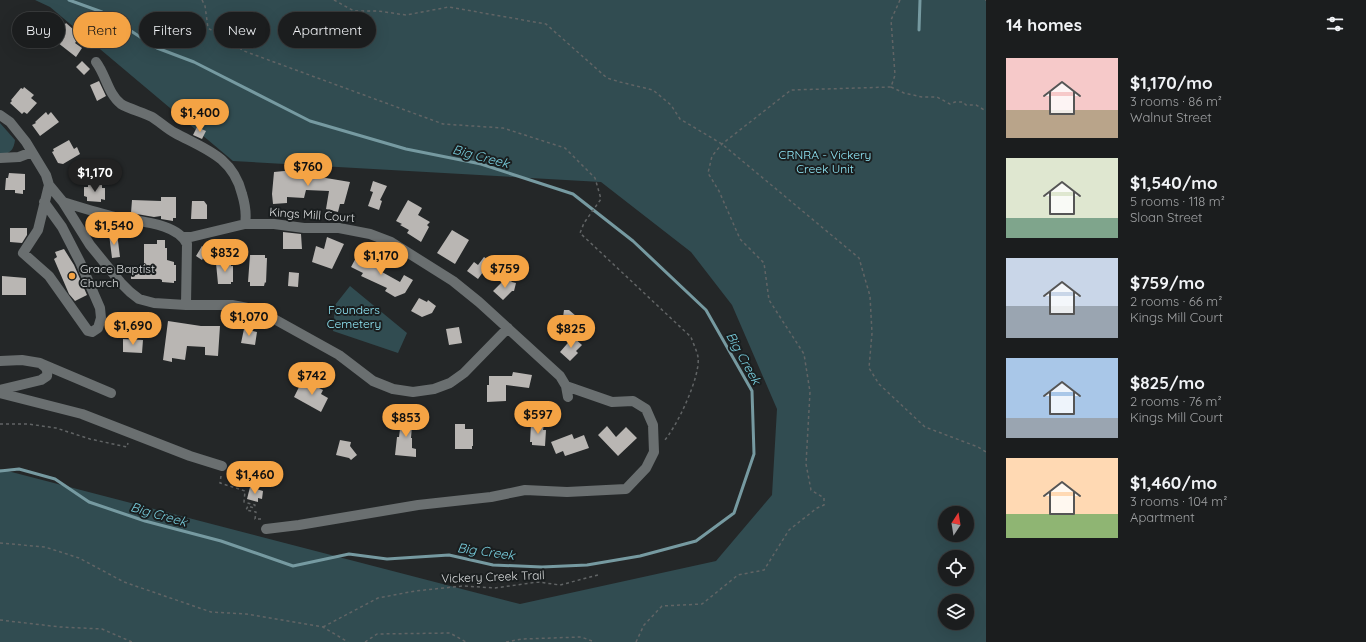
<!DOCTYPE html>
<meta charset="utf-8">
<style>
body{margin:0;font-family:Quicksand,sans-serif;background:#282a2b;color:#f1f3f6;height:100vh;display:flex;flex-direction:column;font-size:15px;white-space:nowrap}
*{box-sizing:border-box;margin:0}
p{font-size:13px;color:#a0a2a4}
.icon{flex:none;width:22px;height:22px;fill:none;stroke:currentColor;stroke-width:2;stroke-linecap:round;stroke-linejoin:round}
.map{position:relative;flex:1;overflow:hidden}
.panel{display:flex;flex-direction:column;background:#1b1d1e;width:380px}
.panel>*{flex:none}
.guide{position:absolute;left:12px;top:12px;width:380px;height:36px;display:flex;gap:8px}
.needle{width:26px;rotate:12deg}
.controls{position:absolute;left:938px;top:506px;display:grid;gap:8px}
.controls a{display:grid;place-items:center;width:36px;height:36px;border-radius:50%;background:#1b1d1e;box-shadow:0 4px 16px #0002,0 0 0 1px #393b3c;font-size:20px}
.price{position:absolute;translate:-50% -34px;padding:0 9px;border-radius:14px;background:#f4a344;color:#111;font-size:13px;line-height:26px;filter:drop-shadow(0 1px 2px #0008)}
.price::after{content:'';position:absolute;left:50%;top:24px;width:12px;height:9px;margin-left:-6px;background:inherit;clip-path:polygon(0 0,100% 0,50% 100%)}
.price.current{background:#222;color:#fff}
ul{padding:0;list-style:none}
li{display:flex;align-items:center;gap:12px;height:100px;padding:0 20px}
li span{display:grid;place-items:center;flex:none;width:112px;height:80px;border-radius:0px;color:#555}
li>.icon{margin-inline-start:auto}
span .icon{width:48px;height:48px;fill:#fffc;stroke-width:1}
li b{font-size:17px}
h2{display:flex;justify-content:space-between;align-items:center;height:48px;padding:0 20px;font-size:17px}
.tag{padding:0 14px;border-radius:18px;background:#1b1d1e;box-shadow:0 4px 16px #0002,0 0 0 1px #393b3c;font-size:14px;line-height:36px}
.tag.current{background:#f4a344;color:#111}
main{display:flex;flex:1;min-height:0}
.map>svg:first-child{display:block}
</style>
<main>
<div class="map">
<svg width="986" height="642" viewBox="0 0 986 642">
<rect width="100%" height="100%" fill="#242728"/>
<!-- green -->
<path fill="#314c51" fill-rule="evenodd" d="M35 0H986V642H0V469L520 604 716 561 772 495 777 409 732 305 691 252 601 182 233 161 50 7ZM945 513H967V535H945ZM945 557H967V579H945ZM945 601H967V623H945Z
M0 123 15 140C14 149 10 155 0 154Z
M350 286 407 333 398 353 333 331 335 305Z"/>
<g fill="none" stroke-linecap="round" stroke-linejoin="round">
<!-- stream -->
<path stroke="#769aa1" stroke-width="3" d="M919 30 920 0
M0 471 19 469 55 479 89 502 145 521 221 541 293 566 349 554 387 559 449 555 493 565 542 567 587 565 640 556 696 541 734 513 754 454 752 391 706 310 633 241 573 194 481 164 406 149 310 121 194 62 157 48 102 12 69 0"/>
</g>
<!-- building -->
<path fill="#b9b6b3" d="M66 23 81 36 75 43 82 48 76 57 53 39Z
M82 61 90 69 84 75 76 67Z
M99 81 106 96 97 101 90 85Z
M24 87 34 95 31 98 37 103 27 114 24 112 22 114 10 103 12 101 11 100 21 88 23 89Z
M46 112 48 115 51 112 59 122 40 136 32 125 36 123 35 122Z
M197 127 206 131 202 139 193 135Z
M69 140 74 149 77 147 80 154 63 164 58 163 52 152 54 151 53 149Z
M294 170 321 174 320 177 350 182 344 204H340L338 212 326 209 329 191 306 190 304 198 287 197V203L273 204 272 194 274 172Z
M9 173 25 174V190H23V194L15 193V190H5L6 178H8Z
M373 181 387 186 380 200 382 201 379 210 368 206 373 192 370 191Z
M88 183 102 184V188H105V200L101 199V202L87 201V197L84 196V187H88Z
M161 197H176V218H173V221L161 219V216L154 217 131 213 132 200 161 201Z
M408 200 422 208 418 215 430 222 427 225 429 227 421 242 407 233 409 230 400 225 402 224 396 221Z
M192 201H204L207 205V219H191Z
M10 228H27V235L22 243 10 242Z
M452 230 469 240 455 264 437 253Z
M283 232 301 234 302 249H283Z
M117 233 120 257 112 258 109 234Z
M327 237 344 244 332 269 312 262 316 246 324 249Z
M157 240H165V248H167V260L174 262V265H176V281H174V283L162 282V280L160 279H131V266H144V244H157Z
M202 246 208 250 202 260 196 256Z
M64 249 74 265 87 295 75 301 69 294 54 259 57 257 55 252Z
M358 254 369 260 371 257 386 265 382 272 400 282 404 275 413 280 405 293 395 297 385 291 387 288 361 276 363 273 351 267Z
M250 255H265V258H267L266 283 265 282 264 286H250V282H248Z
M484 257 494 264 486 274 483 272 478 279 467 271 474 262 478 265Z
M231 262V266H233V282H231V284H218L216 263Z
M289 272 299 273 298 287 288 286Z
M2 276 26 278V295H2Z
M507 277 512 282 516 283 514 291H512L503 300 493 291Z
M419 298 427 302 428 300 436 306 432 313 422 317 411 311Z
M564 310H569L576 316 563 329V324H561L560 317H563Z
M168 321 201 326H220L218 356 205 355V347L187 346 185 360 172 358V362L163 360Z
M459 327 462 343 449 345 446 329Z
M244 329 257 332 255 345 241 343Z
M573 337 582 345 576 351 578 353 570 361 560 352Z
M123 339 143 340 142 353 123 352Z
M513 372 532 375 529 388 506 385V401L487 402V385H489V376H512Z
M307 382 323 390 321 394 328 398 321 412 294 397 300 385 305 387Z
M402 414 413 415 411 438H412V448L416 449V457L395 455 397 437H399Z
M455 424H465V429H473V446H472V449H455Z
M531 424 544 425 543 430H546L545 446 532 445V442H530Z
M607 426 616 437 626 427 637 438 618 456 598 435Z
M572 434 574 439 584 435 589 448 565 456 563 451 556 454 551 442Z
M340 440 351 442 350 446 357 455 351 460 349 458 336 455Z
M250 487 263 491 262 499 258 498V502L247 499Z"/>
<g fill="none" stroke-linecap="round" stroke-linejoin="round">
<!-- path -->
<path stroke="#616465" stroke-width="1.5" stroke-dasharray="3 3" stroke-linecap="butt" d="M202 0 205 6 208 28 244 51 443 124 503 128 565 148 595 178 601 199 584 223 580 233 691 337C693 343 697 351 698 357 701 376 676 429 663 442
M334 0 354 11H378L406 15 449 7 546 24 607 78 620 82 653 90 671 105 680 119 722 144 859 258 870 296 872 333 869 368 879 384 925 427 978 447 986 452
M985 0H986
M891 87 904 93 922 97H937L950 104 955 102H963L966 105H976L986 111
M0 424H28L56 428 90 439 127 447 128 443
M221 476 220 483 245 491 244 502 255 505 254 508 248 506 246 510 256 512 255 519H262
M0 543 45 547 79 558 124 582 211 612 246 614 323 627 348 642
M0 620 60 627 102 629 132 642
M323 627 378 598 415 591 463 586 495 588 538 582 560 585 598 575
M365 642 377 634 450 633 466 642
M506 642 522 639 581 637 595 642
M636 642 644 625 662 606 702 604 738 575 764 570 789 530 817 508 824 505V498L811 490 806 464 810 392 804 354 769 300 764 263 740 239 719 191 708 173 712 156 722 144 791 90 891 87 895 75 891 20 900 0"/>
<!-- minor -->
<path stroke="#6a6f70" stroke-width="10" d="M96 62C106 75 108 94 121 104 127 108 144 113 152 117 160 122 167 129 175 133 205 149 233 157 242 194 245 204 247 213 245 224
M0 115 10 122 26 142 46 175 49 185 63 202 90 245 121 283 130 292 139 299 154 303 186 305H232L258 310 339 355 373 381 393 389 413 392 434 389 450 383 464 373 508 328
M0 158 19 157 32 152
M44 202 62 227 80 262 100 308 101 318 98 328 92 332 88 331 49 276 23 253 38 230 49 185
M63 202C79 207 95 212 111 216 133 222 176 221 187 244L186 305
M183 237H191L245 224H274L304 228H339L370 234 391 242 453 281 479 302 560 376 566 386 568 397
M0 361 22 360 40 363 111 393
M0 390 41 380 47 376C48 369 46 367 40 363
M0 393 82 414 190 456 222 466
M266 529 299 525 418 505 491 497 525 490 567 492 626 489 646 468 654 452 653 425 646 409 633 401 612 402 566 386"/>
</g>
<!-- markers -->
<circle fill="#f4a344" stroke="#1a1e1f" stroke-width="1.5" cx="72" cy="276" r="4"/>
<g text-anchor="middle" stroke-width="4" stroke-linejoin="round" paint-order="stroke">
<!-- park labels -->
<g font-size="12" fill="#92e9f9" stroke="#1a1e1f">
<text x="825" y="159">CRNRA - Vickery<tspan x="825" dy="14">Creek Unit</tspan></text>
<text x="354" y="314">Founders<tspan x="354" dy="14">Cemetery</tspan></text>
</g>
<!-- street labels -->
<g font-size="12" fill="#dcdedf" stroke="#1a1e1f">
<text transform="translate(312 215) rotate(4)" y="4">Kings Mill Court</text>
<text transform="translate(493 577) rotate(-2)" y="4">Vickery Creek Trail</text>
</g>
<!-- poi labels -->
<g font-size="12" fill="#dcdedf" stroke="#1a1e1f" text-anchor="start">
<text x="80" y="273">Grace Baptist<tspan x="80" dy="14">Church</tspan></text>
</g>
<!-- water labels -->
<g font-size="13" font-style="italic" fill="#78cede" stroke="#1a1e1f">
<text transform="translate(481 156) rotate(15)" y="5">Big Creek</text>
<text transform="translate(744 358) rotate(61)" y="5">Big Creek</text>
<text transform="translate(159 514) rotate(16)" y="5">Big Creek</text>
<text transform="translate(486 551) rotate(8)" y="5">Big Creek</text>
</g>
</g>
</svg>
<div class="controls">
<a><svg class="needle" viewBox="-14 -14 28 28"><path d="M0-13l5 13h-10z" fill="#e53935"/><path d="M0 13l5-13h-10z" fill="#a0a2a4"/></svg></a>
<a><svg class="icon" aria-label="locate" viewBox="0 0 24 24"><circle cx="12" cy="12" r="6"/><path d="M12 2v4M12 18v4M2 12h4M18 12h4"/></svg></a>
<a><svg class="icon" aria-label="layers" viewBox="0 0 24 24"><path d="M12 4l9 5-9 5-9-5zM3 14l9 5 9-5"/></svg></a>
</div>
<b class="price" style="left:200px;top:133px">$1,400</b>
<b class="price" style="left:308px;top:187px">$760</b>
<b class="price current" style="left:95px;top:193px">$1,170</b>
<b class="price" style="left:114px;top:246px">$1,540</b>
<b class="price" style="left:225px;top:273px">$832</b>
<b class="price" style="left:381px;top:276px">$1,170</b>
<b class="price" style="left:505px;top:289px">$759</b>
<b class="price" style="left:249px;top:337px">$1,070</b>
<b class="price" style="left:133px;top:346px">$1,690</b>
<b class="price" style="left:571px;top:349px">$825</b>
<b class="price" style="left:312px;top:396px">$742</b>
<b class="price" style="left:538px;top:435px">$597</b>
<b class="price" style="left:406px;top:438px">$853</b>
<b class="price" style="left:255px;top:495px">$1,460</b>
<div class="guide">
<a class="tag">Buy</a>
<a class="tag current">Rent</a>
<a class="tag">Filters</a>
<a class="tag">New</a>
<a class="tag">Apartment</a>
</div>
</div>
<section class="panel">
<h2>14 homes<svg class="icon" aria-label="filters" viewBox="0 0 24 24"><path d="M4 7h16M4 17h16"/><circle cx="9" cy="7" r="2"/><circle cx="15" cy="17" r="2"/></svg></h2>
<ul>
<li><span style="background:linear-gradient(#f6c9c9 65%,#b9a48a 0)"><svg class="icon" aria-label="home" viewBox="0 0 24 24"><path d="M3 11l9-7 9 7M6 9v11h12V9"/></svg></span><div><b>$1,170/mo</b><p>3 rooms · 86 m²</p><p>Walnut Street</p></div></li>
<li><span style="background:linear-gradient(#dfe7d0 75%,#7fa58c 0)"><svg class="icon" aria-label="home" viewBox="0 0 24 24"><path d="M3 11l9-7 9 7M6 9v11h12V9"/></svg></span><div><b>$1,540/mo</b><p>5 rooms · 118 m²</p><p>Sloan Street</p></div></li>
<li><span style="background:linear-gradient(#c9d6e8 60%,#9aa5b1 0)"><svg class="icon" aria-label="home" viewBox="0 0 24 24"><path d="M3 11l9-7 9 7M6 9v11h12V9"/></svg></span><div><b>$759/mo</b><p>2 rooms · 66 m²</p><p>Kings Mill Court</p></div></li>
<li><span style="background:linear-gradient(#a9c7e8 75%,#9aa5b1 0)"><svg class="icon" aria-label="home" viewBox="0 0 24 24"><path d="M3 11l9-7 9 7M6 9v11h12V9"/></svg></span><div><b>$825/mo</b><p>2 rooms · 76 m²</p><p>Kings Mill Court</p></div></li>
<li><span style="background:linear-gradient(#ffd9b3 70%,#8fb573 0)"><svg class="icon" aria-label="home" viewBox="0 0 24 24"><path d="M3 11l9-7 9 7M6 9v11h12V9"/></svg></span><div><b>$1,460/mo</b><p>3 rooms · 104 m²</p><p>Apartment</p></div></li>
</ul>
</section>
</main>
